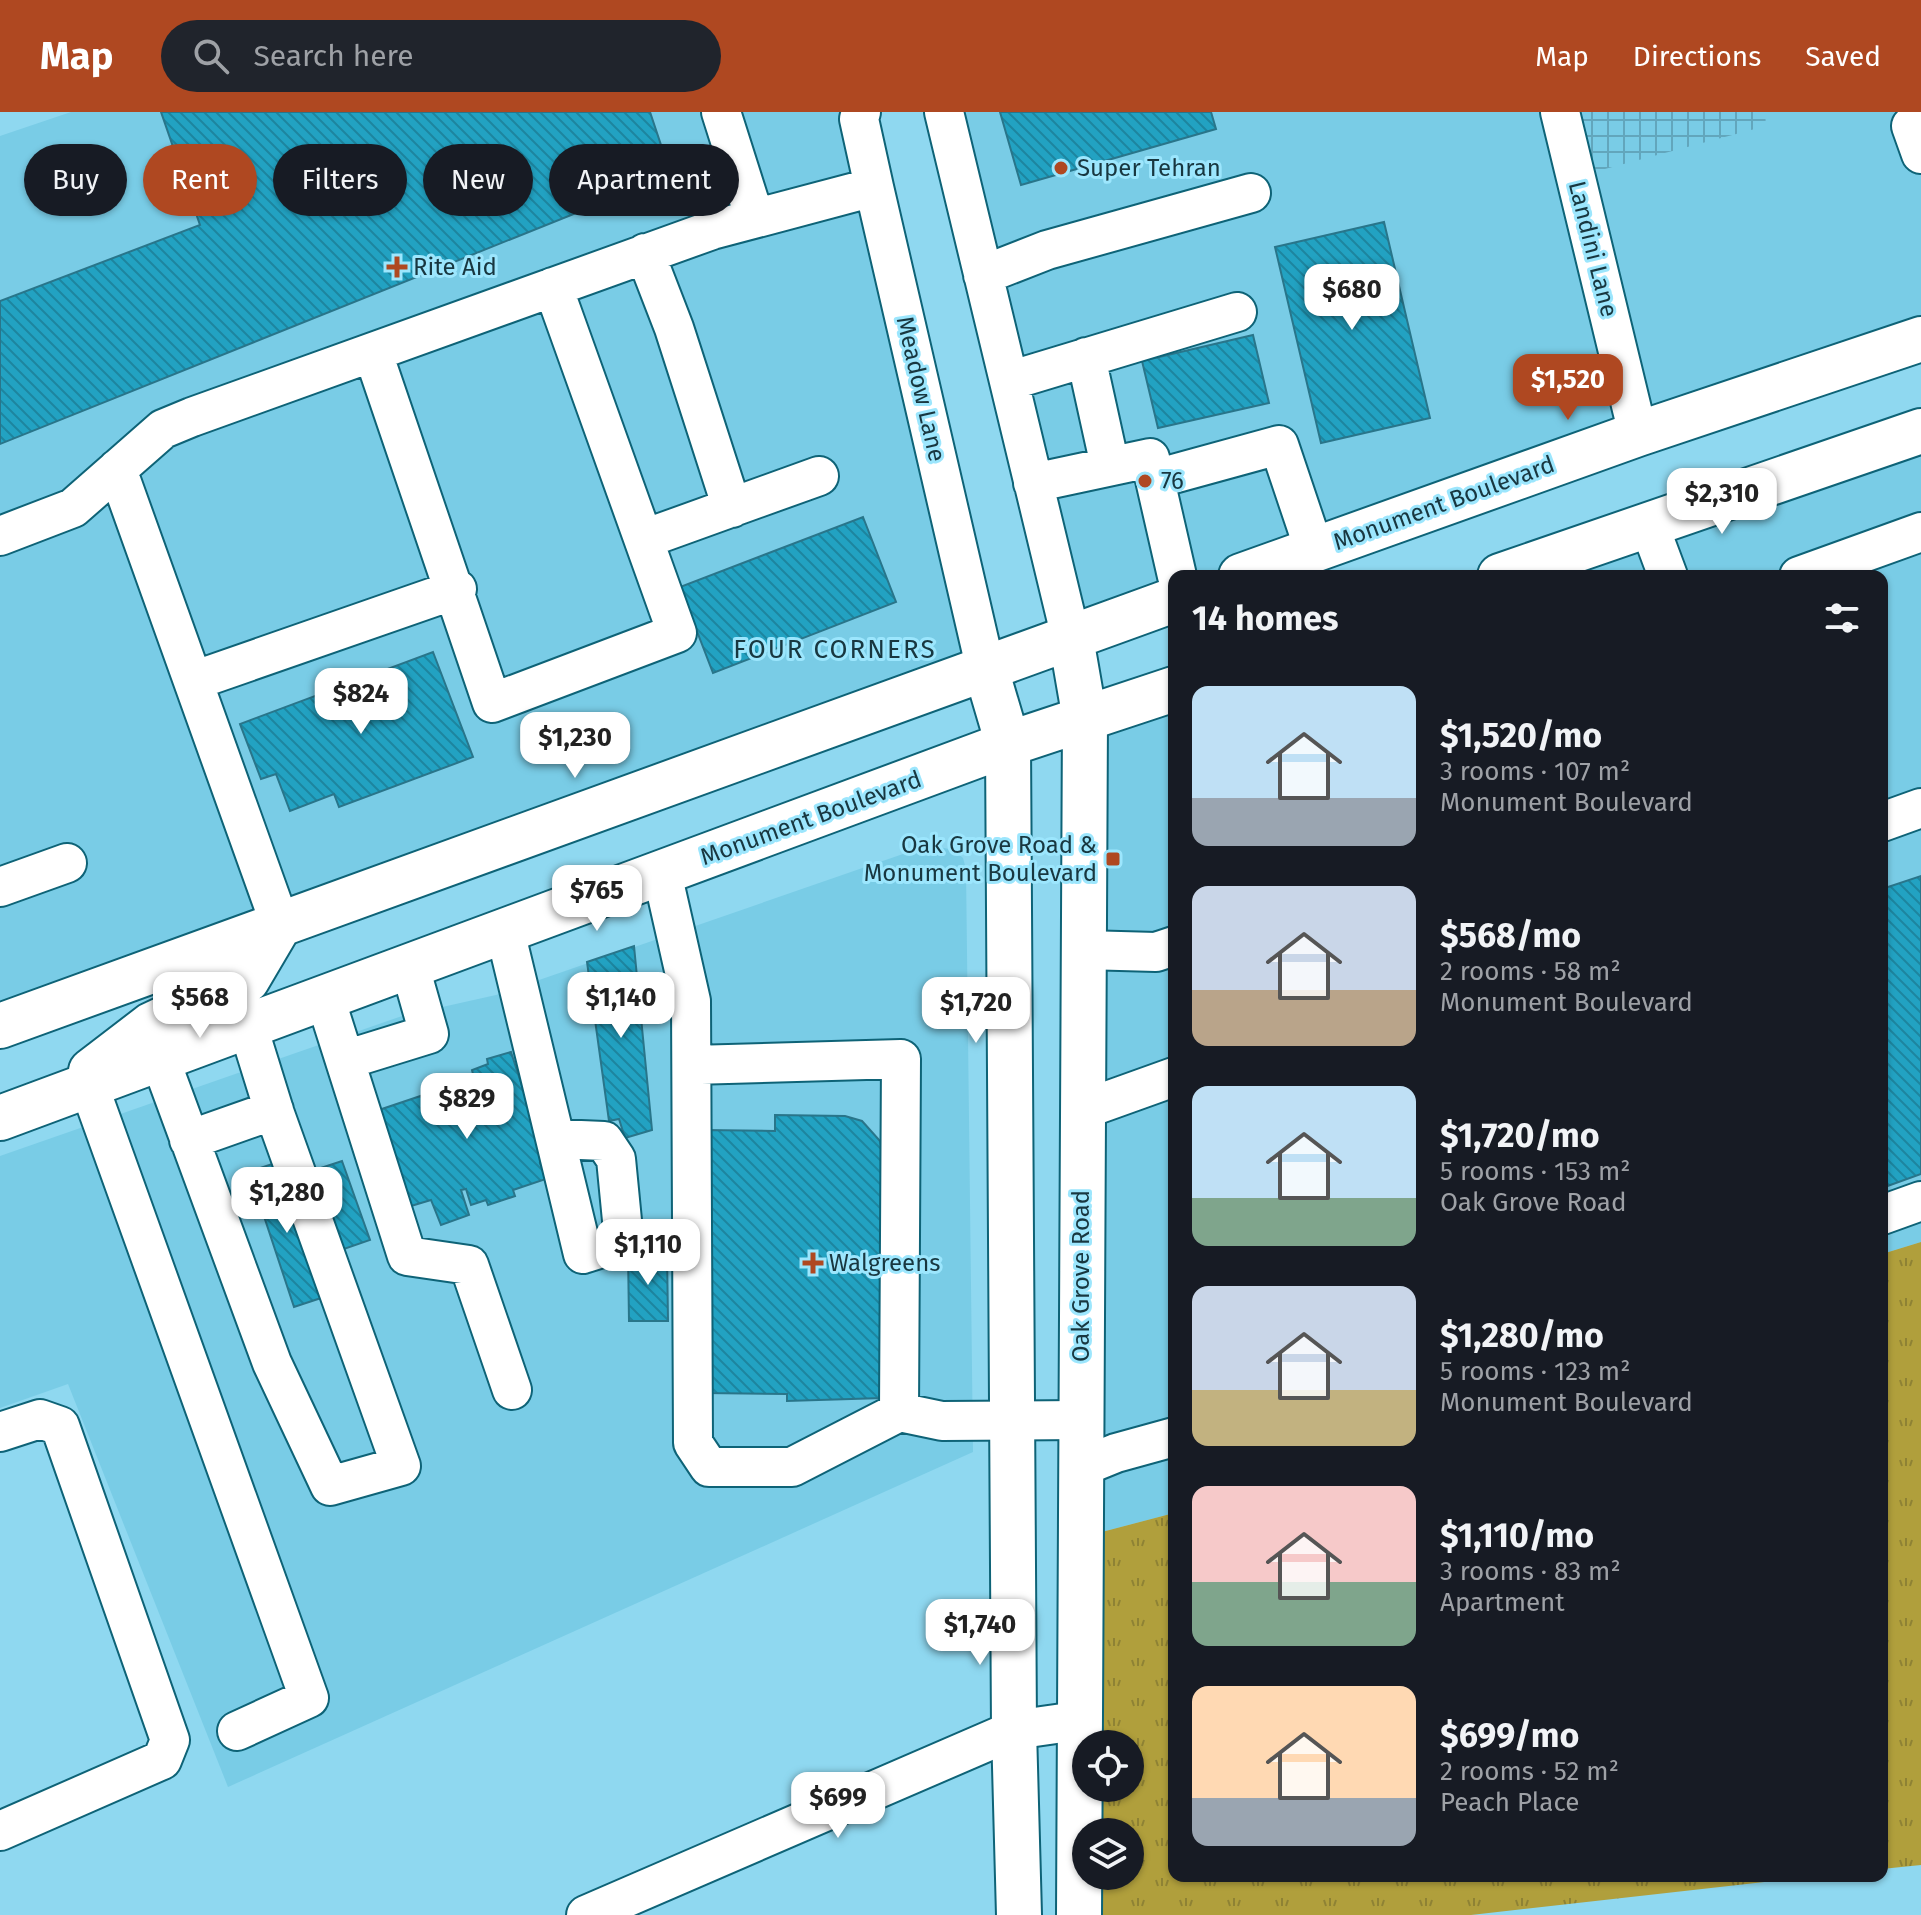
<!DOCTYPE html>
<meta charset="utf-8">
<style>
body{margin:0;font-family:"Fira Sans",sans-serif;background:#20242c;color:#f1f3f6;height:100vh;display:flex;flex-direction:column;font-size:30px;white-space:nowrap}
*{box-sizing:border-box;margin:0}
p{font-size:26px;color:#9ea1a6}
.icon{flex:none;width:44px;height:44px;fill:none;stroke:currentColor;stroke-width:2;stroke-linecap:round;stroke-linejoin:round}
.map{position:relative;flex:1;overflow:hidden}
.panel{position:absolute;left:1168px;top:458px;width:720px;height:1312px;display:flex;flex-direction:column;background:#171b24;border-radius:16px;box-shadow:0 2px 6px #0004}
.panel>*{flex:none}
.banner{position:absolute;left:24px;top:32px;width:760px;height:72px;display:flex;gap:16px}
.fabs{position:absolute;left:1072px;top:1618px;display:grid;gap:16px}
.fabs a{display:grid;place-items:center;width:72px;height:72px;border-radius:50%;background:#171b24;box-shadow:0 2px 6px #0004;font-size:40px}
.price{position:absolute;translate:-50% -68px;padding:0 18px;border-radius:16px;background:#fff;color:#222;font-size:26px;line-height:52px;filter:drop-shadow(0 2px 4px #0008)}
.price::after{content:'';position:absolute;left:50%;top:48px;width:24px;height:18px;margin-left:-12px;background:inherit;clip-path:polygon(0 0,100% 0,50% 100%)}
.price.selected{background:#af4821;color:#fff}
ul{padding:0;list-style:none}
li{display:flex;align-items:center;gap:24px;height:200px;padding:0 24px}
li span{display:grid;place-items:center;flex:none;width:224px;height:160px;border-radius:16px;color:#555}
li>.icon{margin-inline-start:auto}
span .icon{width:96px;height:96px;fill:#fffc;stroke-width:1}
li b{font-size:34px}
h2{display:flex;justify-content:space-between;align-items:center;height:96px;padding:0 24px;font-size:34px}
.pill{padding:0 28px;border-radius:36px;background:#171b24;box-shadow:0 2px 6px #0004;font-size:28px;line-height:72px}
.pill.selected{background:#af4821;color:#fff}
header{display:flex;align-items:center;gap:48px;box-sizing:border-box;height:112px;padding:0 40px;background:#af4821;color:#fff}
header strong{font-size:38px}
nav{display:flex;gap:44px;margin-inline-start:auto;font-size:28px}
.search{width:560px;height:72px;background:#20242c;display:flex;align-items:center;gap:20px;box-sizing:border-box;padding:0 28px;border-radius:44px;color:#9ea1a6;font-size:30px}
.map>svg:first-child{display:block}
</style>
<header>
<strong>Map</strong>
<div class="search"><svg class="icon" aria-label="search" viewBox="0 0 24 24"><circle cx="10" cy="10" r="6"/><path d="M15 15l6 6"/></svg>Search here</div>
<nav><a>Map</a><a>Directions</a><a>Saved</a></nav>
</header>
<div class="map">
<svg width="1921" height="1803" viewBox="0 0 1921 1803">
<defs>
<pattern id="industrial-grid" width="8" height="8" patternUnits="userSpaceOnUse" patternTransform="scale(2)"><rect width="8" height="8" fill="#79cce6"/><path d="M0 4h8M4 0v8" fill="none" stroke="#62a6bc"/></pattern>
<pattern id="grass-tufts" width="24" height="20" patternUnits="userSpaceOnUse" patternTransform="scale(2)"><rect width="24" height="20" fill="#b09f3c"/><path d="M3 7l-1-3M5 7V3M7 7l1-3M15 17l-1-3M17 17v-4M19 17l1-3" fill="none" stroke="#8e8234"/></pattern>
<pattern id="building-back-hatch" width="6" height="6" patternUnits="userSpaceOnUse" patternTransform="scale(2)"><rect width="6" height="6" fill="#22a2c2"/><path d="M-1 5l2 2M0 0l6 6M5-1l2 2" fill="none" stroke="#1d859f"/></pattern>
</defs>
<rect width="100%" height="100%" fill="#8fd8f0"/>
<!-- built -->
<path fill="#79cce6" d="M71 0H861L985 554 0 914V24Z
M944 0H1560L1765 14V0H1921V227L1241 464H1174L1071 526Z
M1921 319V1130L1882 1142V464H1500Z
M1174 577V1401L1079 1426 1085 607Z
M929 733 954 738 963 746 966 757 973 1340 228 1675 68 1272 0 1296V1044L402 904 496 883Z"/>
<!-- industrial -->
<path fill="url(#industrial-grid)" d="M1560 0H1765L1766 14 1575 65Z"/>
<!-- grass -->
<path fill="url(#grass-tufts)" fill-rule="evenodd" d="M1921 1130V1753L1882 1757V1142Z
M1174 1401V1764H1819L1471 1803H1079V1426ZM1086 1632H1130V1676H1086ZM1086 1720H1130V1764H1086Z"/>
<!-- building -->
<path fill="url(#building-back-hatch)" stroke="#29758a" stroke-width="2" d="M161 0H650L671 63 0 332V189L200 113Z
M1000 0H1211L1216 17 1021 73Z
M1384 110 1430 306 1321 331 1275 135Z
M1253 223 1269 291 1158 316 1142 249Z
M863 405 896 490 713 561 680 475Z
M433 540 473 645 339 695 334 682 290 699 276 662 261 667 240 612Z
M1921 764V1062L1882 1076V777Z
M634 834 652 1018 625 1026 619 1007 609 1009 587 850Z
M511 940 546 1048 540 1051 546 1067 513 1078 515 1084 488 1093 486 1088 471 1093 466 1077 461 1078 469 1103 441 1113 431 1088 411 1094 379 998 474 966 472 958 488 952 487 947Z
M775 1003 845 1004 862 1009 880 1029 884 1045 883 1286 787 1289V1282L705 1281V1018L775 1019Z
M342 1049 370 1128 341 1138 318 1057Z
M272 1052 283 1059 324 1185 294 1195 252 1068 257 1057Z
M667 1140 668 1209H629L628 1141Z"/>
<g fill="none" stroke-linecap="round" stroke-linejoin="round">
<defs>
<path id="minor" d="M721 0 754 104
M861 0 859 7 874 75 985 554
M944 0 1071 526
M1560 0 1638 322
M1921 10 1911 14 1921 42
M645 141 674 216 732 396
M983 163 1047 138 1251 81
M373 241 492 591 677 521 553 175
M1086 245 1110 354
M1009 269 1237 200
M117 357 280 812
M1155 367 1279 333 1314 437
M1033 371 1150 346 1177 464
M1649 413 1668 464
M0 424 73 396 163 317 192 305 712 118 874 75
M644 427 819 364
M1799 464 1921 420
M193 569 457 477
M1882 710 1921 696
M662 761 691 889 693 1331 709 1355H792L899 1300 942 1309 1080 1308
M0 775 67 751
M505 819 583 1142 624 1129 616 1047 604 1029 557 1027
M1084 838 1156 840 1174 834
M325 886 407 1144 469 1153 512 1278
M160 947 272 1251 330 1374 401 1354 275 1002 248 915
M345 948 429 922 410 855
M692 953 901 947 899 1300
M89 974 309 1586 237 1619
M1082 998 1174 965
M189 1028 274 998
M1882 1103 1921 1089
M0 1320 40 1307 60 1314 170 1628 162 1648 0 1719
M1079 1356 1116 1341 1174 1325
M586 1803 1014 1618 1077 1609"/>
<path id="major" d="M1241 464 1638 322 1921 227
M1500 464 1921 319
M1071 526 1085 607 1079 1803
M985 554 1008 632 1014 1618 1019 1803
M0 914 1174 488
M91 959 151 913 247 868 280 812
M0 1006 1008 632 1174 577"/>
</defs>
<!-- minor casing -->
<use href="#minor" stroke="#0e6377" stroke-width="42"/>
<!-- major casing -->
<use href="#major" stroke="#0e6377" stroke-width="48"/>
<!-- minor -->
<use href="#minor" stroke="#fff" stroke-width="38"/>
<!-- major -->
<use href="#major" stroke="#fff" stroke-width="44"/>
</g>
<!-- markers -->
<g fill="#af4821" stroke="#9ce6fd" stroke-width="3">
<circle cx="1061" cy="56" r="8"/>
<path d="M393 143h8v8h8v8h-8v8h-8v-8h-8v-8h8z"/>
<circle cx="1145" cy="369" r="8"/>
<rect x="1105" y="739" width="16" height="16" rx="4"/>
<path d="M809 1139h8v8h8v8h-8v8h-8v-8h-8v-8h8z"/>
</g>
<g text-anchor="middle" stroke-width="6" stroke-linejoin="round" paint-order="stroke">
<!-- poi labels -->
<g font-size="24" fill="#183740" stroke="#9ce6fd" text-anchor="start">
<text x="1077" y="64">Super Tehran</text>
<text x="413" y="163">Rite Aid</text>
<text x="1161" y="377">76</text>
<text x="1097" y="741" text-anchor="end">Oak Grove Road &amp;<tspan x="1097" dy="28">Monument Boulevard</tspan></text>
<text x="829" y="1159">Walgreens</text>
</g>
<!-- street labels -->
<g font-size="24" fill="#183740" stroke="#9ce6fd">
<text transform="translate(1593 137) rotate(76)" y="8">Landini Lane</text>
<text transform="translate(921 277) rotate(77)" y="8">Meadow Lane</text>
<text transform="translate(1444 391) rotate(-20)" y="8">Monument Boulevard</text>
<text transform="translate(811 706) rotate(-20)" y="8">Monument Boulevard</text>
<text transform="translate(1081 1164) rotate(-90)" y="8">Oak Grove Road</text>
</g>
<!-- neighbourhood labels -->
<g font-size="26" letter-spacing="2" fill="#183740" stroke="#9ce6fd">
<text x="835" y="546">FOUR CORNERS</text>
</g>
</g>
</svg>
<div class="fabs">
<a><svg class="icon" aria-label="locate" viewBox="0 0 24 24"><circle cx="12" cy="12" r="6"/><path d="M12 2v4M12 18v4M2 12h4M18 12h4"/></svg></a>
<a><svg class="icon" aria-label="layers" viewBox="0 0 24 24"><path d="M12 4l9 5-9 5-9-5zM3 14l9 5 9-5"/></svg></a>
</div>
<b class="price" style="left:1352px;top:220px">$680</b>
<b class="price selected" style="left:1568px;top:310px">$1,520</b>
<b class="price" style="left:1722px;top:424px">$2,310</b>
<b class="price" style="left:361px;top:624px">$824</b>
<b class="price" style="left:575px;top:668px">$1,230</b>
<b class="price" style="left:597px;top:821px">$765</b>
<b class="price" style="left:200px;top:928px">$568</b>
<b class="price" style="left:621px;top:928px">$1,140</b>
<b class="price" style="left:976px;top:933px">$1,720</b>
<b class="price" style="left:467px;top:1029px">$829</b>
<b class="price" style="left:287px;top:1123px">$1,280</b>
<b class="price" style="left:648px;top:1175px">$1,110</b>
<b class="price" style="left:980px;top:1555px">$1,740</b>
<b class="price" style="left:838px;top:1728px">$699</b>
<div class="banner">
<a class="pill">Buy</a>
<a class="pill selected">Rent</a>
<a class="pill">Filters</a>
<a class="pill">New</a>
<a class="pill">Apartment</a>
</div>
<section class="panel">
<h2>14 homes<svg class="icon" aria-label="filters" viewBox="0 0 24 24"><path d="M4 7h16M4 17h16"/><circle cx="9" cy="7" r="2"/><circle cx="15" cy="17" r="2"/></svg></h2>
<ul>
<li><span style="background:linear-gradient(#bfe0f5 70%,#9aa5b1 0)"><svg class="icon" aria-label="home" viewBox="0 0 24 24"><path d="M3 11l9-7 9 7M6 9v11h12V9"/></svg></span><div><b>$1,520/mo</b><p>3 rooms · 107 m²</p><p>Monument Boulevard</p></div></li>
<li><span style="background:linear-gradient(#c9d6e8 65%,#b9a48a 0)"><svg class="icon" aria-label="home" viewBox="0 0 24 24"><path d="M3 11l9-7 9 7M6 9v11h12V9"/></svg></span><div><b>$568/mo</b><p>2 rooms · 58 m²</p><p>Monument Boulevard</p></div></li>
<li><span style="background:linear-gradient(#bfe0f5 70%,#7fa58c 0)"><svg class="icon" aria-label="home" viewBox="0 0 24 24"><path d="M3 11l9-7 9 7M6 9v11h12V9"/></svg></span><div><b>$1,720/mo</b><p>5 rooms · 153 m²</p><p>Oak Grove Road</p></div></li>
<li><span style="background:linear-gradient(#c9d6e8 65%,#c2b280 0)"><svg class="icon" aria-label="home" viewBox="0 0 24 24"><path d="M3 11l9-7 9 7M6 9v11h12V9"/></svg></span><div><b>$1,280/mo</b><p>5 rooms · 123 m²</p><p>Monument Boulevard</p></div></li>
<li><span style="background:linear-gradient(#f6c9c9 60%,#7fa58c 0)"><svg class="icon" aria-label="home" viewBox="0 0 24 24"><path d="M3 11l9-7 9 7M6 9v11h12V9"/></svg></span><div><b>$1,110/mo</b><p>3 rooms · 83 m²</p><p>Apartment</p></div></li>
<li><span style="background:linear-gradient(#ffd9b3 70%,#9aa5b1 0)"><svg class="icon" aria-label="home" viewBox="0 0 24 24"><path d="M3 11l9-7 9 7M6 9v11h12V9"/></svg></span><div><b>$699/mo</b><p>2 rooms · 52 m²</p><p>Peach Place</p></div></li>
</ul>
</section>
</div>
